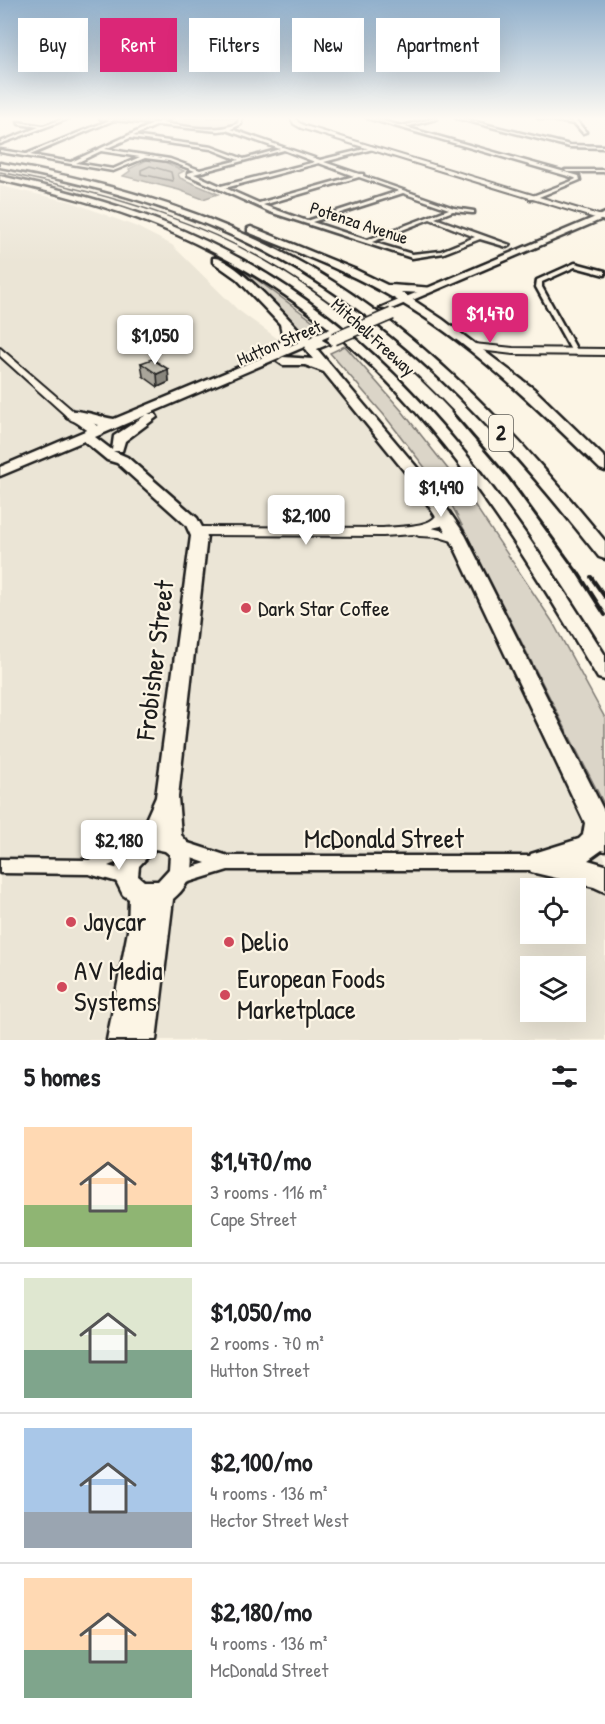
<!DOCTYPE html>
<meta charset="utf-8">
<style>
body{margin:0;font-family:"Patrick Hand",sans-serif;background:#f6f6f6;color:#202124;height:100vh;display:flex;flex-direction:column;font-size:22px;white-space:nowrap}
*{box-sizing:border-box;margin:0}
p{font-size:20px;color:#757577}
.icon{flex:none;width:33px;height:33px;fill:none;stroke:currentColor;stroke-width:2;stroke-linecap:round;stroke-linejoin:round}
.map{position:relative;height:1040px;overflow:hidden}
.side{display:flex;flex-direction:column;background:#fff;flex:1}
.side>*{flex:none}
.banner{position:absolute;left:18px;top:18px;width:570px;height:54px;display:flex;gap:12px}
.fabs{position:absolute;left:520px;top:878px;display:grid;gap:12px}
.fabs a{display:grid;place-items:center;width:66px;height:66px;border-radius:0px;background:#fff;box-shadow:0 6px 24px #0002;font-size:30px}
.price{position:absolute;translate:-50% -51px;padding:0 14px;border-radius:6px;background:#fff;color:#222;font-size:20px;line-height:39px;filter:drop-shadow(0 2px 3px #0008)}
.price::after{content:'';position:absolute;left:50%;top:36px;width:18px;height:14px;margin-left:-9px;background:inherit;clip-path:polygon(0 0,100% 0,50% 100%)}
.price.selected{background:#db2777;color:#fff}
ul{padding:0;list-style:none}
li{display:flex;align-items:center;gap:18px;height:150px;padding:0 24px}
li+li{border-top:2px solid #e0e0e0}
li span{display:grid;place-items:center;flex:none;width:168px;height:120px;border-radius:0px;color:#555}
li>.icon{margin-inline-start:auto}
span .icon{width:72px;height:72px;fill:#fffc;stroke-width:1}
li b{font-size:26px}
h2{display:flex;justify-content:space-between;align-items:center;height:72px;padding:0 24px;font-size:26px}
.pill{padding:0 21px;border-radius:0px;background:#fff;box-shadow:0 6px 24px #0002;font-size:21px;line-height:54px}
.pill.selected{background:#db2777;color:#fff}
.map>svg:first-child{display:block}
</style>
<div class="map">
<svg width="605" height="1040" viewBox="0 0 605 1040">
<rect width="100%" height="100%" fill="#fcf5e5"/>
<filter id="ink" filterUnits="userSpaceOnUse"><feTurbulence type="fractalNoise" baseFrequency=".0167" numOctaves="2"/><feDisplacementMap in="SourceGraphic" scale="12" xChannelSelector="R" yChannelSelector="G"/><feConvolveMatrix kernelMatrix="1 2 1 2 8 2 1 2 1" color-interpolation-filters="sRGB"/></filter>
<g filter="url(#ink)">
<!-- built -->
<path fill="#ebe5d6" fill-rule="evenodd" d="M0 186 72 202 137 227 172 245 238 310 318 368 408 472 459 549 605 859V1040H0ZM531 888H576V933H531ZM531 966H576V1011H531Z"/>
<!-- green -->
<path fill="#dbd5c8" stroke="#7c7872" stroke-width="1.5" d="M171 118H237L236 123 221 128 157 124Z
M224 262 256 279 324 329 312 334 301 330 250 280Z
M345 346 402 411 466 492 552 621 605 718V806L447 496 384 415 330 353Z"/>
<!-- water -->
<path fill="#b0aba1" stroke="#75726c" stroke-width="1.5" d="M149 159 165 162 184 171 178 174 180 178 218 194 203 199 179 190 123 176 130 171 129 169Z"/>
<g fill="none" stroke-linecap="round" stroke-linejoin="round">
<!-- shore -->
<path stroke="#575551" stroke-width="1.5" d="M150 166 171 172 173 181 141 174V170Z"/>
<defs>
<path id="minor" d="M66 118H70L0 144V142L39 127 19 124 18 122 43 126Z
M100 118 157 123 171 118 162 123C185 126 217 134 238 123L239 118H241V124L231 129 320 160 373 147V149L324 162 359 174H363V176L454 208 474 211V213H472L453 211 435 218 510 245 507 247 480 239 444 253 412 258 270 212 188 175V173L195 171 169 161 145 158 113 171 0 152V150L26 154 110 120 101 119ZM114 120 153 124 71 162 30 155ZM158 125 218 131 226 130 280 149 244 159 212 147 133 136ZM130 138 211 149 239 160 200 170 170 159 105 149ZM284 150 315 162 221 186 194 174ZM101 151 140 157 113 169 76 163ZM319 163 354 176 259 203 225 188ZM359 177 399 191 307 221 263 205ZM403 193 449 209 367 240 312 222ZM430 219 475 237 441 251 412 254 372 242Z
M367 118H371L402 126 436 118V119L405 127 579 176 580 180 534 199H530V197L572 181 576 179 575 178Z
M456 118H460L570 145 605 146V148L570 147Z
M538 118 573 122 571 119 574 118 586 132 583 133 575 124Z
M565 170H605V172H567Z
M575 263 605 271V275L575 267 542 282V287L578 352 575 354 572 352 536 287 537 280Z
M133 841 138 843 140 848 138 853 108 866 130 872 132 877 130 882 125 884 89 874 0 873V859L89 860Z
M182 841 228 856H538L543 858 545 863 543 868 538 870H228L179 885 174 883 172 878 174 873 206 863 177 853 175 848 177 843Z"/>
<path id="tertiary" d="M291 118H295L298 122 305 126 605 217V221L301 128 294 124Z
M474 344 513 348 605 349V355L513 354 471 349 470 347Z
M444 509 450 513 441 526 432 528 463 536 465 539 463 542 459 543 439 537 419 536 414 534 383 536 198 535 192 531 198 527 383 528C396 527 423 527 433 519 438 515 438 512 444 509Z"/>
<path id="secondary" d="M0 348 79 416C87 418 95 423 101 430L99 432C88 435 81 423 71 420L0 356Z"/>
<path id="primary" d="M605 213V218L389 310 380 308Z
M335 327 339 328V332L148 414H155L157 417 125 441 122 451H113L127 457 197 518 207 536 178 797 181 835C202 854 192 884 173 899L156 1040H107L128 931 129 899 123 895 115 879 117 863 125 847 140 833 156 797 191 536 186 525 117 463 107 460 84 441 0 476V467L99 425 67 417 65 414 67 411C80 409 100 417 114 419ZM146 415 114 436 112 450 95 437ZM155 849 165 851 170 855 169 869 158 881H144L138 876 139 866Z"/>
<path id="motorway" d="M0 163C100 180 199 208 289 256 415 323 516 432 605 541V559L599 557C510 444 411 332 283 261 196 212 98 185 0 167Z
M0 176C55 188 109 201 162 222 373 305 489 470 605 655V680L598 678C482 482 377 317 157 226 106 205 53 192 0 180Z
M251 227 354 269 387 285C390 285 424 287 430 288L431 290 426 293 401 292 442 319 534 389 605 458V471L600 469C537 408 473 344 397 300 350 272 298 253 248 232V228Z
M213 258C232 255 290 321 305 336L311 339 314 334H322L324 337 322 340 329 344 317 349 425 477 465 535 605 813V851L602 850 588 860 605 865V892L594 887 531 872 527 863 531 854 579 839 583 835 585 823 451 540 414 483 324 372 305 365H283L277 361 283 357 313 359 305 349 306 347 294 339 280 358H272L270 355 283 338 280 324 237 279 213 262Z"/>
</defs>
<!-- minor casing -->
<use href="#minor" stroke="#1c1c1c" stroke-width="5"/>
<!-- tertiary casing -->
<use href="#tertiary" stroke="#1c1c1c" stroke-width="4"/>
<!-- secondary casing -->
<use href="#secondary" stroke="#1c1c1c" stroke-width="4"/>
<!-- primary casing -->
<use href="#primary" stroke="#1c1c1c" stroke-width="5"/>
<!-- motorway casing -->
<use href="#motorway" stroke="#1c1c1c" stroke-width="5"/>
<!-- minor -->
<use href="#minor" fill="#fcf5e5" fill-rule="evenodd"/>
<!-- tertiary -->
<use href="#tertiary" fill="#fcf5e5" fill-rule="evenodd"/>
<!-- secondary -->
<use href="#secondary" fill="#fcf5e5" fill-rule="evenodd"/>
<!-- primary -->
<use href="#primary" fill="#fcf5e5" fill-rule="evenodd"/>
<!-- motorway -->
<use href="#motorway" fill="#fcf5e5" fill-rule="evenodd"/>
<!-- rail-far3 -->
<path stroke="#1c1c1c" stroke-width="1.5" d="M0 172C108 193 220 224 311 290"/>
<!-- rail-far2 -->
<path stroke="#1c1c1c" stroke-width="2" d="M309 288C362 325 410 366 454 413"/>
<!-- rail-far1 -->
<path stroke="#1c1c1c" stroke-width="3" d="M452 412 509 478 578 573"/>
<!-- rail -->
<path stroke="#1c1c1c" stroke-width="4" d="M577 571 605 615
M591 577 605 597"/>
<defs>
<path id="primary-bridge" d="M334 339 392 314"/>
</defs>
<!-- primary-bridge casing -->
<use href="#primary-bridge" stroke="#1c1c1c" stroke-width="14" stroke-linecap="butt"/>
<!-- primary-bridge -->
<use href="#primary-bridge" stroke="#fcf5e5" stroke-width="11"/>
</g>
<!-- wall -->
<path fill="#a9a59a" stroke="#1c1c1c" stroke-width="1.5" d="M141 363 168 369 169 382 158 387 143 376Z"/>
<!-- shaded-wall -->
<path fill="#89867d" stroke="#1c1c1c" stroke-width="1.5" d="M168 369 169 382 158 387 157 374Z"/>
<!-- building -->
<path fill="#c4c0b3" stroke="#1c1c1c" stroke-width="1.5" d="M152 359 168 369 157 374 141 363Z"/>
</g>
<!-- sky -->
<linearGradient id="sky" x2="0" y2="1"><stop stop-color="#91b0cc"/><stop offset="0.45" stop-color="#fefaf3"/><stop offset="1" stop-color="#fefaf3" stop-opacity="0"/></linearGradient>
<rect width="605" height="263" fill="url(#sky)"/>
<!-- markers -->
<g fill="#d1495b" stroke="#fcf5e5" stroke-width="2">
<circle cx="246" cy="608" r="6"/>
<circle cx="71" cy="922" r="6"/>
<circle cx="229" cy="942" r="6"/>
<circle cx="62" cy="987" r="6"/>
<circle cx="225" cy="995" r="6"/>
</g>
<g text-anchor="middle" stroke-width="4.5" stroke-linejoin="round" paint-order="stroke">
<!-- far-street labels -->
<g font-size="18" fill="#1c1c1c" stroke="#fcf5e5">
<text transform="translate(359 223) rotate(18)" y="6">Potenza Avenue</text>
<text transform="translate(373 337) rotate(42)" y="6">Mitchell Freeway</text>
<text transform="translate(279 343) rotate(-23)" y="6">Hutton Street</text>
</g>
<!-- shield labels -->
<rect fill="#fcf5e5" stroke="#5f5d58" stroke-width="1.5" x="489" y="415" width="24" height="36" rx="4.5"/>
<g font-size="21" font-weight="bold" fill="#1c1c1c">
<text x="501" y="440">2</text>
</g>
<!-- poi labels -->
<g font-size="22" fill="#1c1c1c" stroke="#fcf5e5" text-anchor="start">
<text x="258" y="616">Dark Star Coffee</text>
</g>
<!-- near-street labels -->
<g font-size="27" fill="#1c1c1c" stroke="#fcf5e5">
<text transform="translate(155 660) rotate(-83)" y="9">Frobisher Street</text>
<text x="384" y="848">McDonald Street</text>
</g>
<!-- near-poi labels -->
<g font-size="27" fill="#1c1c1c" stroke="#fcf5e5" text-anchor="start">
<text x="83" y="931">Jaycar</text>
<text x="241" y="951">Delio</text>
<text x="74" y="980">AV Media<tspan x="74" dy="31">Systems</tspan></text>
<text x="237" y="988">European Foods<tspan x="237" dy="31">Marketplace</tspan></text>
</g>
</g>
</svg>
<div class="fabs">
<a><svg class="icon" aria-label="locate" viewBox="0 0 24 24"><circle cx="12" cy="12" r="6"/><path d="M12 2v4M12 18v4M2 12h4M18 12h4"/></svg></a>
<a><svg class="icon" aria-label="layers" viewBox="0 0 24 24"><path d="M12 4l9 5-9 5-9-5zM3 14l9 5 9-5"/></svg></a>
</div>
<b class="price selected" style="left:490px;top:344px">$1,470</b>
<b class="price" style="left:155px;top:366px">$1,050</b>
<b class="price" style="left:441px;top:518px">$1,490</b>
<b class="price" style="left:306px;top:546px">$2,100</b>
<b class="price" style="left:119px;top:871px">$2,180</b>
<div class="banner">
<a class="pill">Buy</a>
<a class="pill selected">Rent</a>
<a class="pill">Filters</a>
<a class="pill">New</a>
<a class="pill">Apartment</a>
</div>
</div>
<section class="side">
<h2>5 homes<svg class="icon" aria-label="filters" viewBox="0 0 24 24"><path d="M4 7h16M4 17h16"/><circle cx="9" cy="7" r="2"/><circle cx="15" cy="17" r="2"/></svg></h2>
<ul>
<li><span style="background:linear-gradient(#ffd9b3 65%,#8fb573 0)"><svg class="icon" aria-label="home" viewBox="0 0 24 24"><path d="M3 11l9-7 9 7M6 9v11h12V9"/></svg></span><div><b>$1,470/mo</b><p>3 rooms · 116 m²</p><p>Cape Street</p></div></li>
<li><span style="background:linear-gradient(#dfe7d0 60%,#7fa58c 0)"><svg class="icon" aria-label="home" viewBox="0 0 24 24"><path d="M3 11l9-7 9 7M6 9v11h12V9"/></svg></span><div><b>$1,050/mo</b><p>2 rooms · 70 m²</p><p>Hutton Street</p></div></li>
<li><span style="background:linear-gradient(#a9c7e8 70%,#9aa5b1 0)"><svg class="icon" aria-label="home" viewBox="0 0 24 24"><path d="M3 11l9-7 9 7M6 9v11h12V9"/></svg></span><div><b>$2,100/mo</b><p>4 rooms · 136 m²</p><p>Hector Street West</p></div></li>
<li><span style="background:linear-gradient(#ffd9b3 60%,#7fa58c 0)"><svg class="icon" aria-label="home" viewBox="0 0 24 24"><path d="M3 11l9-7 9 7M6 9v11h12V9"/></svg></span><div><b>$2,180/mo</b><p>4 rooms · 136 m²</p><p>McDonald Street</p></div></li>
</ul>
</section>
